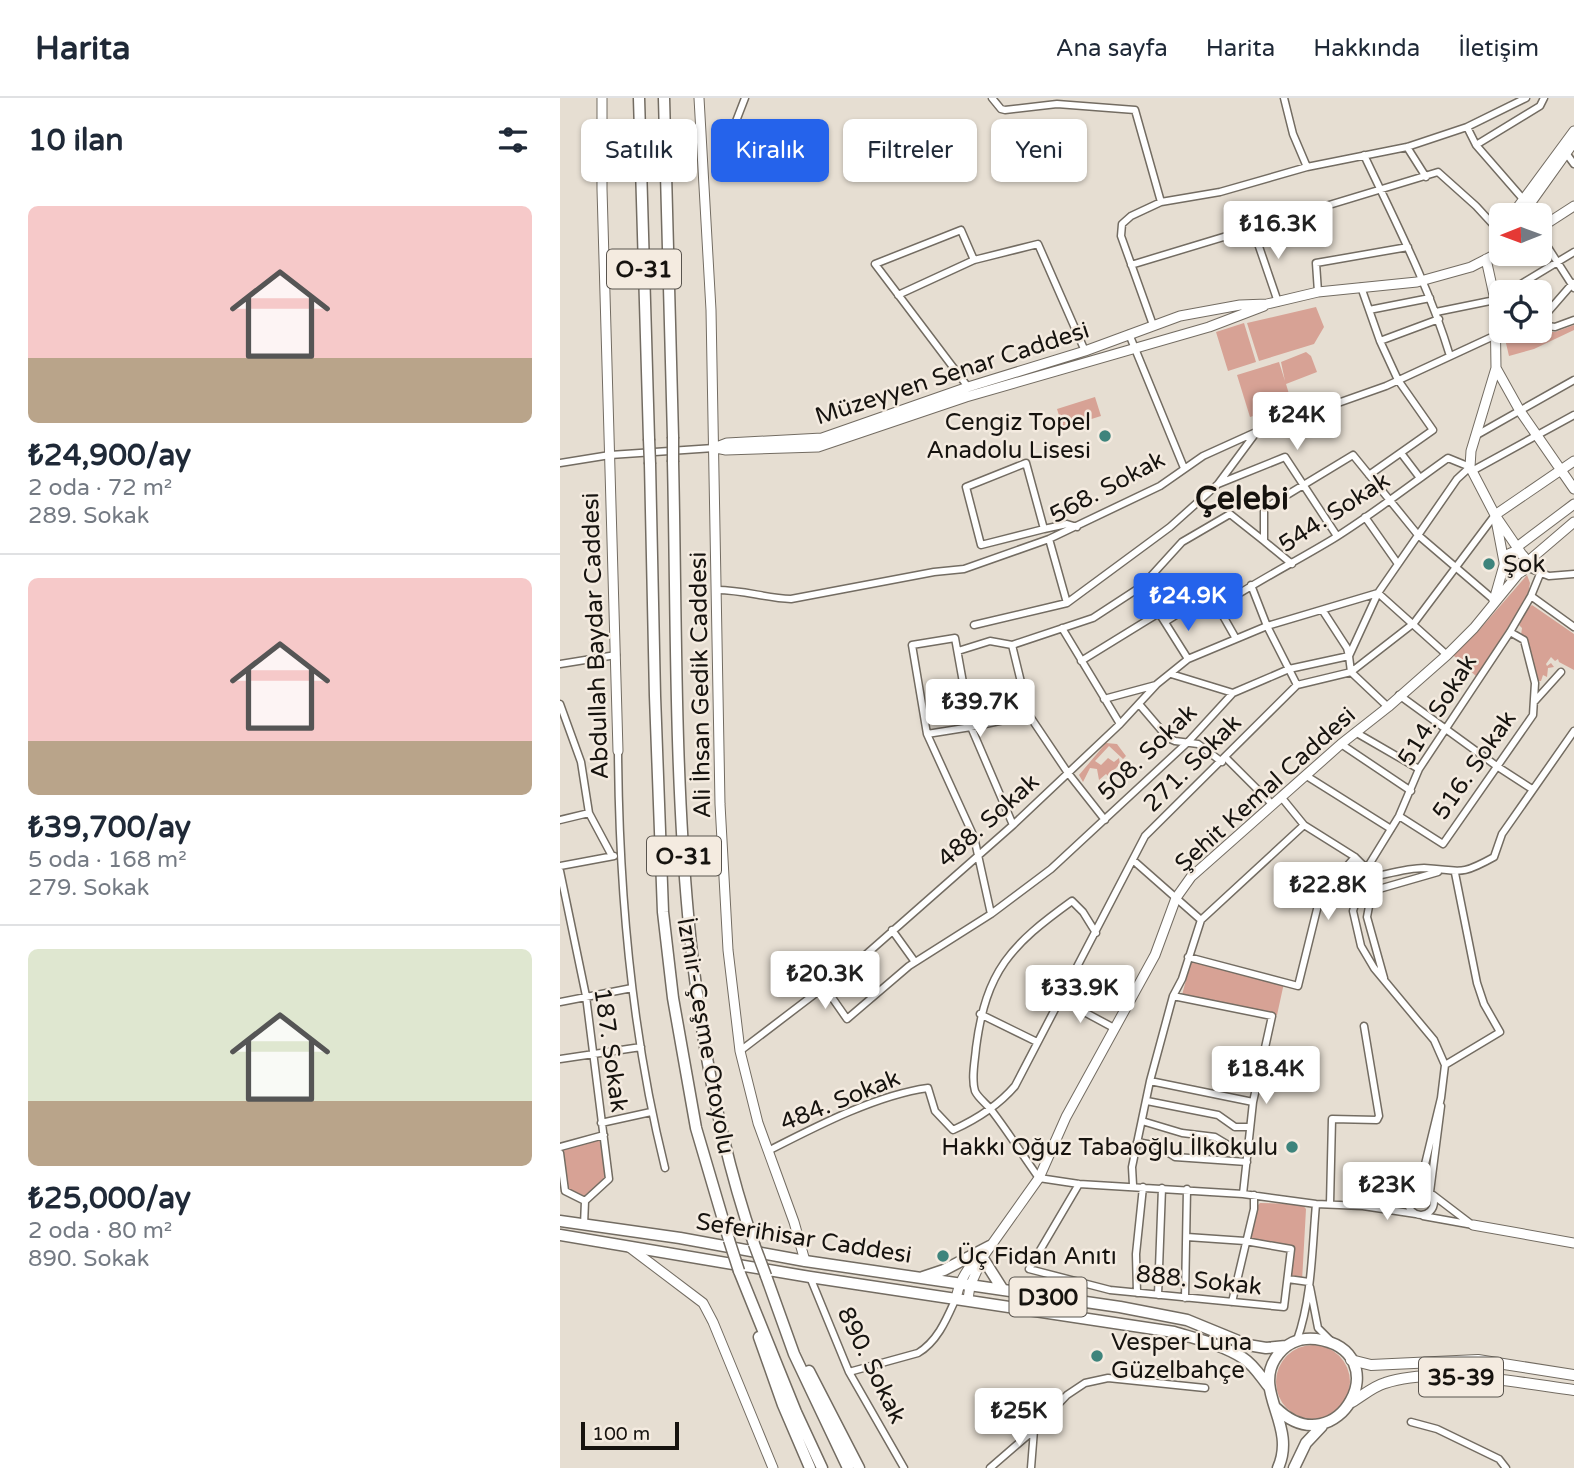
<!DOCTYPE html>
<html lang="tr">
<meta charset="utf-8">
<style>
body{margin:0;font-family:"Varela Round",sans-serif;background:#f6f6f7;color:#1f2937;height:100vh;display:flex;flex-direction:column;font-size:26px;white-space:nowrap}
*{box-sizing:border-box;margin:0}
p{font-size:23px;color:#747a83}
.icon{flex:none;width:38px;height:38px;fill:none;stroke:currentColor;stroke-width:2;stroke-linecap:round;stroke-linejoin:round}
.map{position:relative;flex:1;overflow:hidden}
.panel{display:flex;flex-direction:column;background:#fff;width:560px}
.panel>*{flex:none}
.guide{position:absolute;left:21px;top:21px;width:665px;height:63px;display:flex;gap:14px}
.needle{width:46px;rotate:269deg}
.buttons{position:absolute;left:929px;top:105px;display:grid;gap:14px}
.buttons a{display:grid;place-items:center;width:63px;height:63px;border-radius:10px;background:#fff;box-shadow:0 2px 5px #0004;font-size:35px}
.scale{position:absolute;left:21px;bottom:18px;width:98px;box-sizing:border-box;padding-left:7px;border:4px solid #16130f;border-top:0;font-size:19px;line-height:24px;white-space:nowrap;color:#16130f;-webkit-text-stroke:5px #f4ebe0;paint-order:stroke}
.price{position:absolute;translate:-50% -60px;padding:0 16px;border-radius:7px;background:#fff;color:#222;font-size:23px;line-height:46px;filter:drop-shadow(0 2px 4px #0008)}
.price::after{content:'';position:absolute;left:50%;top:42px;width:21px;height:16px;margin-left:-10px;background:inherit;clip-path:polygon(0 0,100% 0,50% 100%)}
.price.current{background:#2563eb;color:#fff}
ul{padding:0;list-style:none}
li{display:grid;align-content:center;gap:14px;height:371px;padding:0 28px}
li+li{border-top:2px solid #e0e1e3}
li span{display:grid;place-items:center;height:217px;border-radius:10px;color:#555}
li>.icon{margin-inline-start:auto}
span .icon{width:126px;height:126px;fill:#fffc;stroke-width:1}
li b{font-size:30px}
h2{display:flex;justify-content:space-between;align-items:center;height:84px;padding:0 28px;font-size:30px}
.tag{padding:0 24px;border-radius:10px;background:#fff;box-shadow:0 2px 5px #0004;font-size:24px;line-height:63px}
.tag.current{background:#2563eb;color:#fff}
header{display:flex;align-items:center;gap:42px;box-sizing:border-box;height:98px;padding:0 35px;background:#fff;border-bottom:2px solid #e0e1e3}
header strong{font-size:33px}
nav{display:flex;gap:38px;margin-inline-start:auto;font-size:24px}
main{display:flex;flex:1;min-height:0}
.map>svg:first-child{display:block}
</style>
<header>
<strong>Harita</strong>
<nav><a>Ana sayfa</a><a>Harita</a><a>Hakkında</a><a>İletişim</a></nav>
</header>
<main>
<section class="panel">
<h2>10 ilan<svg class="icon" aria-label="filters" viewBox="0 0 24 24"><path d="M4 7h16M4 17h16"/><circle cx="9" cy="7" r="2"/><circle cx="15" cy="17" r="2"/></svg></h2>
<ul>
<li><span style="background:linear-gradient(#f6c9c9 70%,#b9a48a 0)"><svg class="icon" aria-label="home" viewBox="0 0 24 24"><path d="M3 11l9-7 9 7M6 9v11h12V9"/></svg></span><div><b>₺24,900/ay</b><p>2 oda · 72 m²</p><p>289. Sokak</p></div></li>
<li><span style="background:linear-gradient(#f6c9c9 75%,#b9a48a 0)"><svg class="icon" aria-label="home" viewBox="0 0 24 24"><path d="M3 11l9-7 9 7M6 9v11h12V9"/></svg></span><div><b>₺39,700/ay</b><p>5 oda · 168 m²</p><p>279. Sokak</p></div></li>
<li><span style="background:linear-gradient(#dfe7d0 70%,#b9a48a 0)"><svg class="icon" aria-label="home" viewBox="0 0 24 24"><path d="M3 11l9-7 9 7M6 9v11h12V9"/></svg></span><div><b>₺25,000/ay</b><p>2 oda · 80 m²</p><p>890. Sokak</p></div></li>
</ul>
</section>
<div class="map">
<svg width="1014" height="1370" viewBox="0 0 1014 1370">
<rect width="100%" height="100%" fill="#e6ded2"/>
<!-- green -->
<path fill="#d7a295" d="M756 209 764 229 754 246 699 263 687 225Z
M684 225 696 264 668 273 656 234Z
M1014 227V232L974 251 949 258 945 241 972 234H995Z
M746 254 751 258 757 274 726 286 732 306 690 319 677 277 719 264 725 283 721 264Z
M535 299 541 318 503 330 497 311Z
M967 477 970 485 968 497 917 579 893 557 920 531Z
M972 507 1014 536V572L999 564 998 561 995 563 991 559 986 566 987 568 991 565 994 569 988 570 987 579 983 577 981 583H975L961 537 962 530 959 527 966 512Z
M546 645 557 646 566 658 563 661 549 648 535 663 541 667 548 660 554 664 559 660 560 666 548 678 546 676 539 682 537 671 530 670 523 684 519 677Z
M631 863 724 885 717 917 622 897Z
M44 1037 49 1081 25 1103 5 1093 0 1049Z
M700 1105 742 1106 746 1111 742 1183 730 1182 734 1154 731 1151 685 1143 694 1111Z
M716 1284a37 37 0 1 1 74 0a37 37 0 1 1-74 0Z"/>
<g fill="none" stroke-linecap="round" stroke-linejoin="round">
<defs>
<path id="street" d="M432 0 441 11 445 12 497 6 575 12 601 104
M724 0 733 36 747 69
M907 29 916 47 963 101
M173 31 185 0
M916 47 980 8 984 0
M847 49 866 79
M1006 55 1014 66
M804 57C835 123 869 188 890 258
M693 131 718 204
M980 137 1014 190
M571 167 878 74 916 108 939 133
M801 189 820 243 838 282 873 332 809 377
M758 194 756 165 848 149
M948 194 1014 154
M338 197 414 162 478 146 525 253
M809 212 870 200
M876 214 935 202 942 199
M980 223 1013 185
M593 227 561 138 562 126 571 118 601 104 660 94 747 69 847 49 907 29 966 0
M980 227 995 229 1014 222
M569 236 624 370
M820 243 879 221
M408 289 315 166 401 132 414 162
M915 338 1014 282
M841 355 860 380
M0 365 50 357 154 350
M912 373 1014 317
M658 386 725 359 777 438
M805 419 838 466
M484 431 421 447 406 389 466 365 484 431 507 426 517 429
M489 441 507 505
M732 466 704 443V411L793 357 858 437 934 502
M966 469 989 478 1014 476
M691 487 707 528 737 587
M157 492C184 492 205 500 231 501L374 474 404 471 489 441 600 388 643 358 696 334 826 288 936 237 953 233
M971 498 1014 529
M658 509 675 539
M605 524 632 507 658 509
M414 527 507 505 610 429 658 386 695 336
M502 530 560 626
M452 547 469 617 508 675 545 722
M398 553 430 543 452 547 533 520 582 488
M628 561 582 488 622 444 670 416 704 443
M521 563 599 515
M0 566 56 557
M611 576 673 595
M839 597 938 669 972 691
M544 601 596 587
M974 604 1001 574
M0 606 21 664 29 715 52 758
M579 606 608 640 615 643 638 646 662 664
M828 609 791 574 789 558 818 495 887 557
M795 634 859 671
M367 636 411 629 469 617
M781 646 851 693
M58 653C59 793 71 934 105 1070
M666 660 713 707
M745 677 831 731
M722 700 744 727 795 759 807 771
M839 718 883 746 973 617 975 585 964 542 950 534
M0 722 29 715
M574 763 641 822
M0 768 54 758
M807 770 839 718 859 671 950 534 971 498 980 476
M0 773 26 898 49 1081 25 1103
M808 780 796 803 793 813 801 848 814 870 874 942 885 967 881 1000 859 1091
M808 780C825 777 846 770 864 770 901 772 898 779 934 759L942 736 1014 633
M431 816 414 739 367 636 352 547 395 540 411 629 453 727
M332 832 355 864
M536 835 523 814 512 803C451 847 426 872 416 950 415 963 411 980 415 993 418 1000 428 1007 432 1013 449 1035 463 1058 479 1080L519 1086 683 1096 756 1106 803 1108 856 1116
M628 859 738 888 760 799 795 759
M824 880 807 819 810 803 819 791 878 774
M264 888 287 921 349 868 431 816 491 771 628 644 673 595 729 571 789 558 787 550 763 513
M613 898 712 918 693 1004 683 1096
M500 901 554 930
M0 904 72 890
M420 916 477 944
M180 953 302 860 453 727 560 626 597 586 628 561 707 528 818 495 897 381 910 369 888 360C850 387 813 416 773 441 735 464 695 484 658 509
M0 961 81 949
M885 967 940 934 924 906 917 885 895 775
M590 983 693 1004
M587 1003 658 1017 675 1029H689
M582 1023 622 1035 655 1039 670 1048 687 1050
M41 1025 91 1014
M577 1044 598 1048 615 1059 687 1064
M0 1049 44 1037
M208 1053C255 1029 316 997 368 990L375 1013 393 1032C417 1021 438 1008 455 988L585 738 737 587 791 574 854 525 935 417
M0 1055 5 1093 25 1103
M519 1086 469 1171 550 1192 724 1209 731 1151 685 1143 627 1139
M573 1087 572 1069 590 983 613 898 622 881 641 822 744 727
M848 1104a13 13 0 1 1 26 0a13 13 0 1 1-26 0Z
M870 1094 881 1008
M873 1097 911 1126
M770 1106 772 1021 817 1022 819 1018 804 928
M807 1106 830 1097 853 1093
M863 1118 913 1127
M24 1127 25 1103
M250 1179 289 1274 344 1370
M728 1181 749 1184
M750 1189 758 1230 771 1243
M577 1195 576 1156 583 1089
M598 1197 602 1090
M625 1200 627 1091
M672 1204 694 1111V1097
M737 1242C752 1200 752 1151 756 1106
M289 1274 358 1255C378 1243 387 1220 396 1200
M851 1324 877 1331 939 1361 946 1370
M430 1370 474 1332 507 1297 525 1285 548 1280 645 1290
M471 1370 474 1332"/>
<path id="secondary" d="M42 0V91L58 653
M139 0 151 212 160 706 168 852 180 953 198 1025 234 1124 245 1163
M952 117 1014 33
M962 117 1014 44
M980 130 1014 108
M942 132C933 136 933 146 942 150
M926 161 935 202 936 270 960 313 1014 391
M936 270 911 353 910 369 935 417 961 455
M154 350 167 345 262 340 408 289 525 253 620 218 680 207 707 206 758 194 857 184 911 169 942 153
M156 350 166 352 258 349 406 299 649 229 704 208
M935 417 1014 363
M936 422 944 464
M957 449 1014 406
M944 465a11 11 0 1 1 22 0a11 11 0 1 1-22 0Z
M966 465 1014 424
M934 502 944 467
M913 1127 1014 1145
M69 1149 143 1205 153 1224 213 1370
M396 1200C400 1182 409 1165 425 1156L479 1080 506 1019 595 857 616 800 631 779 781 646 828 609 887 557 914 530 959 475
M408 1201 410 1188 424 1157"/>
<path id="primary" d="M791 1262 811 1267 918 1262 1014 1277
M792 1304C802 1298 814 1288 825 1285 875 1268 961 1285 1014 1292"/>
<path id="highway" d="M79 0 89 341
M104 0 113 339
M113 364C119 624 108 896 194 1146
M90 366 95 598 103 814 113 900 136 1030 169 1142
M0 1123 120 1140 245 1163 560 1209 627 1222 688 1247 706 1250 726 1248
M0 1137 250 1179 614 1234C637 1241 663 1247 683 1260 694 1267 701 1279 709 1289
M424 1162 443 1192
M179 1173 236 1314 262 1370
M206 1178 234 1256 288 1370
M363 1179 384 1172 430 1148
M199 1239 223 1307 250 1370
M249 1273 299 1370
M716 1310C778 1370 840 1253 756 1241 739 1239 724 1246 715 1261 694 1295 737 1328 718 1370
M734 1370 746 1345 762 1328"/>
</defs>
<!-- street casing -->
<use href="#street" stroke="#736c62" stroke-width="9"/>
<!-- secondary casing -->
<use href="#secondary" stroke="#736c62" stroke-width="11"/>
<!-- primary casing -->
<use href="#primary" stroke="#736c62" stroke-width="12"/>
<!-- highway casing -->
<use href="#highway" stroke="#736c62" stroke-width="13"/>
<!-- street -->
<use href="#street" stroke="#fff" stroke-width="6"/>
<!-- secondary -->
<use href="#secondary" stroke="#fff" stroke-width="9"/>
<!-- primary -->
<use href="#primary" stroke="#fff" stroke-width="10"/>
<!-- highway -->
<use href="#highway" stroke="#fff" stroke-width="10"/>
<defs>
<path id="highway-bridge" d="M113 339V364
M89 341 90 366
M169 1142 179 1173
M194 1146 206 1178"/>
</defs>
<!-- highway-bridge casing -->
<use href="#highway-bridge" stroke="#736c62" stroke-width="13" stroke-linecap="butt"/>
<!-- highway-bridge -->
<use href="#highway-bridge" stroke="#fff" stroke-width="10"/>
</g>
<!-- markers -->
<g fill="#3e847c" stroke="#f4ebe0" stroke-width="2.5">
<circle cx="545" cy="338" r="7"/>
<circle cx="929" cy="466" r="7"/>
<circle cx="732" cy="1049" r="7"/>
<circle cx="383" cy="1158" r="7"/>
<circle cx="537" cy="1258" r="7"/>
</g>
<g text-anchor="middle" stroke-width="5" stroke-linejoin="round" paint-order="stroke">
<!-- shield labels -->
<g fill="#f4ebe0" stroke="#59544e" stroke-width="2">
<rect x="47" y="151.5" width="74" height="39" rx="5"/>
<rect x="87" y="738.5" width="74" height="39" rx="5"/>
<rect x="449.5" y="1179.5" width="77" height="39" rx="5"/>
<rect x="859" y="1259.5" width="84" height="39" rx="5"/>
</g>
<g font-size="23" font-weight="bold" fill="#16130f">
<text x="84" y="179">O-31</text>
<text x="124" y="766">O-31</text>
<text x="488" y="1207">D300</text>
<text x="901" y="1287">35-39</text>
</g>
<!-- street labels -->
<g font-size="24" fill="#16130f" stroke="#f4ebe0">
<text transform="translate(392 275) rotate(-18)" y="8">Müzeyyen Senar Caddesi</text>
<text transform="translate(547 389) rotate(-28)" y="8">568. Sokak</text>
<text transform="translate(774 414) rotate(-33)" y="8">544. Sokak</text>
<text transform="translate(35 538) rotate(-92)" y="8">Abdullah Baydar Caddesi</text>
<text transform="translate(140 587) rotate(-91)" y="8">Ali İhsan Gedik Caddesi</text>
<text transform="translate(877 612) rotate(-58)" y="8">514. Sokak</text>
<text transform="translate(587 654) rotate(-44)" y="8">508. Sokak</text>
<text transform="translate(632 665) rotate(-45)" y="8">271. Sokak</text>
<text transform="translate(914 667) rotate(-55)" y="8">516. Sokak</text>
<text transform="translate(705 691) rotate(-42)" y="8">Şehit Kemal Caddesi</text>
<text transform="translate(428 722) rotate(-42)" y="8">488. Sokak</text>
<text transform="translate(146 938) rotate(80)" y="8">İzmir-Çeşme Otoyolu</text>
<text transform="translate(51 952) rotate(82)" y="8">187. Sokak</text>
<text transform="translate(280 1002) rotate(-22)" y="8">484. Sokak</text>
<text transform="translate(244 1140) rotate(9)" y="8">Seferihisar Caddesi</text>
<text transform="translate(639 1182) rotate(6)" y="8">888. Sokak</text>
<text transform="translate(312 1267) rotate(64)" y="8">890. Sokak</text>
</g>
<!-- poi labels -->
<g font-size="24" fill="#16130f" stroke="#f4ebe0" text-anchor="start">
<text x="531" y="332" text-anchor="end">Cengiz Topel<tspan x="531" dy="28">Anadolu Lisesi</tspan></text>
<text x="943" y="474">Şok</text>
<text x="718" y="1057" text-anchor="end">Hakkı Oğuz Tabaoğlu İlkokulu</text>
<text x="397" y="1166">Üç Fidan Anıtı</text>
<text x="551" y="1252">Vesper Luna<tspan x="551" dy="28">Güzelbahçe</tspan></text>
</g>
<!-- district labels -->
<g font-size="32" font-weight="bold" fill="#16130f" stroke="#f4ebe0">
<text x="682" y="411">Çelebi</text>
</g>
</g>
</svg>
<div class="buttons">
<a><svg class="needle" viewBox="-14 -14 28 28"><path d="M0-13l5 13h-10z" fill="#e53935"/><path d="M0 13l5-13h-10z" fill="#747a83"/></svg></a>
<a><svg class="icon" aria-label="locate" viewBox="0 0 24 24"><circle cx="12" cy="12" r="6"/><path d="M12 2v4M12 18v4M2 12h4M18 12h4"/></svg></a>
</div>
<div class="scale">100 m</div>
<b class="price" style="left:718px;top:163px">₺16.3K</b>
<b class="price" style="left:737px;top:354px">₺24K</b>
<b class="price current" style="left:628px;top:535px">₺24.9K</b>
<b class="price" style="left:420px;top:641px">₺39.7K</b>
<b class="price" style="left:768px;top:824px">₺22.8K</b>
<b class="price" style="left:265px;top:913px">₺20.3K</b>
<b class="price" style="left:520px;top:927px">₺33.9K</b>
<b class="price" style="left:706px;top:1008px">₺18.4K</b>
<b class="price" style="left:827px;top:1124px">₺23K</b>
<b class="price" style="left:459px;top:1350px">₺25K</b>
<div class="guide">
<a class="tag">Satılık</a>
<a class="tag current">Kiralık</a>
<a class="tag">Filtreler</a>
<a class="tag">Yeni</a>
</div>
</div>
</main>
